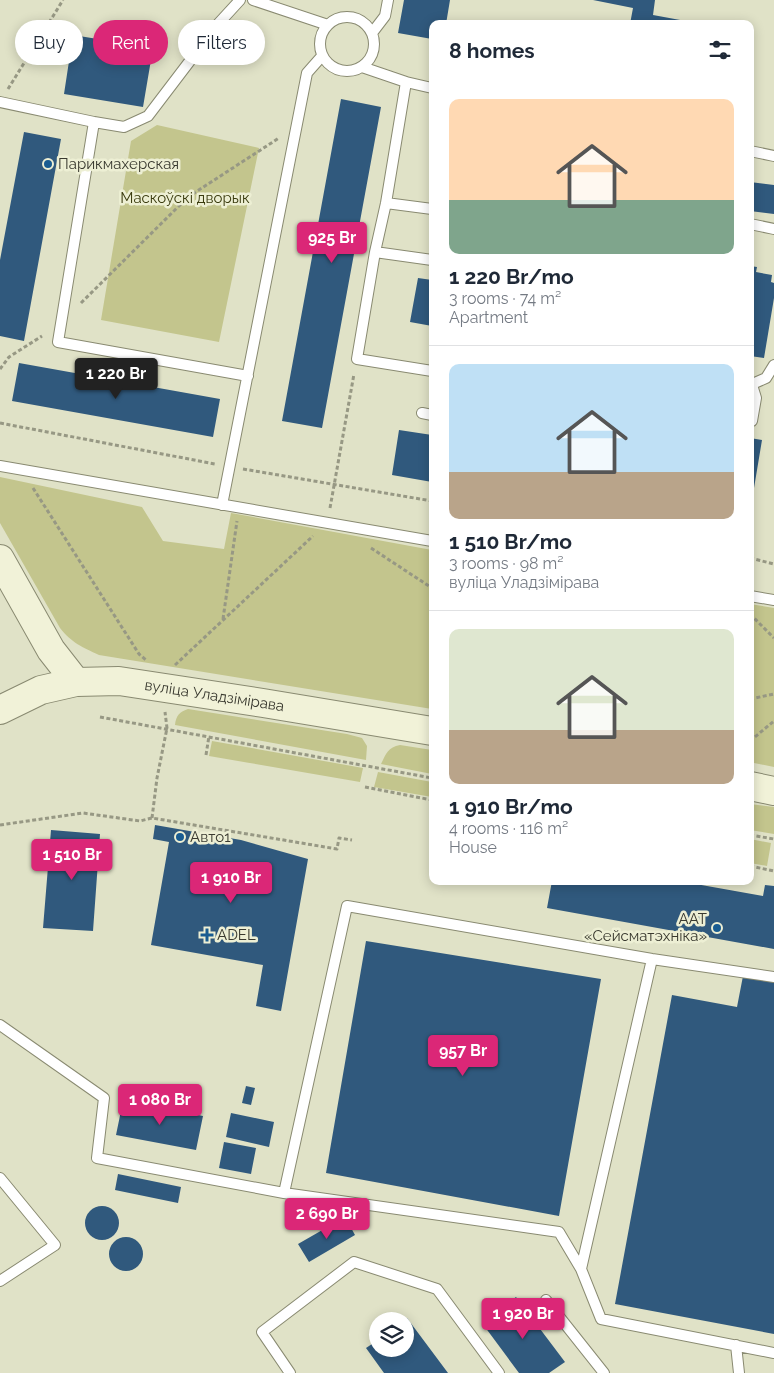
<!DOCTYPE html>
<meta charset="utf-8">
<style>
body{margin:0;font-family:Raleway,sans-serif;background:#f6f6f7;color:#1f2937;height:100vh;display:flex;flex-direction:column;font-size:19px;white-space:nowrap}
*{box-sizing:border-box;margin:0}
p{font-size:16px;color:#747a83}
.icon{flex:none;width:28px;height:28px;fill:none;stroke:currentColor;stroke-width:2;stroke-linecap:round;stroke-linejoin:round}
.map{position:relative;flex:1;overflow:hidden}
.drawer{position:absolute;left:429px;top:20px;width:325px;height:865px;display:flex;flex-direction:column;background:#fff;border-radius:10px;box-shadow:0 2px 12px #0003}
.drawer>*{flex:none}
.hud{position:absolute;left:15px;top:20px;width:339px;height:45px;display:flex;gap:10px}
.fabs{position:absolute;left:369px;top:1312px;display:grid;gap:10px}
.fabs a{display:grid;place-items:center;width:45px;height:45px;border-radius:50%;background:#fff;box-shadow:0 2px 12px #0003;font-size:25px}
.price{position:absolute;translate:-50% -42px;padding:0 11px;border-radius:5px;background:#db2777;color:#fff;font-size:16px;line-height:32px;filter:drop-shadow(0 1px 2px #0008)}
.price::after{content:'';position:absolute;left:50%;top:30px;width:15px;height:11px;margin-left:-8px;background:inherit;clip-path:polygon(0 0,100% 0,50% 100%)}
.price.on{background:#222;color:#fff}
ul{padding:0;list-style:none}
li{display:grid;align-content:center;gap:10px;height:265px;padding:0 20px}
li+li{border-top:1px solid #e0e1e3}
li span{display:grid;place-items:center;height:155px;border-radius:10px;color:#555}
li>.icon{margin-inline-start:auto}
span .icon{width:90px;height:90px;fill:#fffc;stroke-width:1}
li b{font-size:21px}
h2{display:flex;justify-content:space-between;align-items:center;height:60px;padding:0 20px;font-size:21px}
.tag{padding:0 18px;border-radius:22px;background:#fff;box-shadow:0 2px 12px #0003;font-size:18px;line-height:45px}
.tag.on{background:#db2777;color:#fff}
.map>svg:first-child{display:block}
</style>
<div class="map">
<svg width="774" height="1373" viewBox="0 0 774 1373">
<rect width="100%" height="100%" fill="#e0e2c7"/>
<!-- green -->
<path fill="#c3c58d" d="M157 125 259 148 219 342 101 320 131 141Z
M0 477 142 507 163 541 224 549 231 513 432 550V709L99 655C82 647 72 643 60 628L0 523Z
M750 604 774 608V767L754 763 750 759Z
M188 709 347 734 362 738 367 746 366 760 175 725C176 716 179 712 188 709Z
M212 741 363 768 360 782 209 756Z
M400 745 432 750V774L381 764C386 754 388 747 400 745Z
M378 772 432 782V797L374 787Z
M750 804 774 807V834L750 830Z
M750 839 771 843 767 866 750 863Z"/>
<!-- building -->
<path fill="#30597d" d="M404 0H450L446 24H432V39L398 33Z
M593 0H655L653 15 691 22V24H630L633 8Z
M73 35 153 48 143 107 64 94Z
M341 99 381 107 322 428 282 421Z
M24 132 61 139 24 341 0 336V260Z
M750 182 774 185V214L750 211Z
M750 266 757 267 756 272 772 275 771 282 774 283V298L764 358 750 356Z
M418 278 432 280V326L410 322Z
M19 363 220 399 213 437 12 401Z
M399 430 432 435V482L392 475Z
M750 438 762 440 751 506 750 505Z
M155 825 241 840 308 859 281 1011 256 1006 263 965 151 945 169 842 153 839Z
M51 830 100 834 93 931 43 928Z
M552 881H679L763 896 765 885 774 886V949L547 908Z
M366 941 601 979 559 1216 326 1173Z
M743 976 774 981V1334L615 1304 672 995 737 1007Z
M246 1086 255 1088 251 1105 242 1103Z
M123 1101 203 1116 196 1150 116 1135Z
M231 1113 274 1122 269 1147 226 1137Z
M224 1142 256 1148 251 1174 219 1168Z
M118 1174 181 1187 178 1203 115 1190Z
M85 1223a17 17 0 1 1 34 0a17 17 0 1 1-34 0Z
M345 1217 355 1235 309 1262 298 1244Z
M109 1254a17 17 0 1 1 34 0a17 17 0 1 1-34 0Z
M516 1297 565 1362 549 1373H519L482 1323Z
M407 1318 448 1373H384L366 1348 378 1340V1349H405V1321H402Z"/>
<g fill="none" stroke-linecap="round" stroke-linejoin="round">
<defs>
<path id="lane" d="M253 0 328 25
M320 44a27 27 0 1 1 54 0a27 27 0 1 1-54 0Z
M372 33 385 16 388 0
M362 67 406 82
M432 88 406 82 386 203 375 252 357 359 432 371
M0 102 94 122 58 342 248 376
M94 122 124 127 148 116 218 24 240 0
M750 151 774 156
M386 203 432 209
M750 224 774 229
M375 252 432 260
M750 385 766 378 774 365
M752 385 756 398 752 421
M422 413 432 415
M0 466 432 541
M222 505 307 73 322 56
M750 596 774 600
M0 1025 104 1098 97 1158 284 1193 559 1232 581 1269 601 1319 774 1353
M0 1178 55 1245 0 1281
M284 1193 347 906 652 959 774 977
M581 1269 652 959
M546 1300 604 1373
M736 1345 739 1373
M290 1373 262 1332 354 1262 437 1289 499 1373"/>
<g id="secondary">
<path d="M0 559 51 650 76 682"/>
<path id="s1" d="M0 710 41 690 76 682 119 681 263 703 432 731"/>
<path d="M750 786 774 791"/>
</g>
</defs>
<!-- lane casing -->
<use href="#lane" stroke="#898a71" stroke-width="12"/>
<!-- secondary casing -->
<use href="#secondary" stroke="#898a71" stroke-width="30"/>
<!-- path -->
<path stroke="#979884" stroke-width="3" stroke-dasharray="4 2.5" stroke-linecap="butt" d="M8 89 63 0
M81 303 188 197 279 138
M0 369 9 357 42 336
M0 423 215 464
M243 469 432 501
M33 488 139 654 146 660
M330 508 354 374
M371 548 432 588
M750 558 774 564
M750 614 774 638
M223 619 237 521
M175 665 313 536
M750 699 774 694
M100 717 432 778
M750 741 774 721
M206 755 209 736
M365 787 432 800
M152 818 157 778 167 728 165 712
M0 825 83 813 140 821 152 818 337 849 339 838 352 840
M750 835 774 839
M750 866 774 871"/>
<!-- lane -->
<use href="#lane" stroke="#fff" stroke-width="10"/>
<!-- secondary -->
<use href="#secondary" stroke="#f1f2d8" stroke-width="28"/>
</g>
<!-- markers -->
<g fill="#195c91" stroke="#edefd4" stroke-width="2">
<circle cx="48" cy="164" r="5"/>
<circle cx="180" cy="837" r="5"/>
<circle cx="717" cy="928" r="5"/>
<path d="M204.5 927.5h5v5h5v5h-5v5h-5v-5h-5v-5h5z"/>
</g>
<g text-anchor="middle" stroke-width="5" stroke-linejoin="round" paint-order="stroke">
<!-- poi labels -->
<g font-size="15" fill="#39392f" stroke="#edefd4" text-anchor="start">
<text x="58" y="169">Парикмахерская</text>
<text x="190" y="842">Авто1</text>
<text x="707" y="924" text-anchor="end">ААТ<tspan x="707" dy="17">«Сейсматэхніка»</tspan></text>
<text x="217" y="940">ADEL</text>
</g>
<!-- park labels -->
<g font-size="15" fill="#3a3b0e" stroke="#edefd4">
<text x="185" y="203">Маскоўскі дворык</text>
</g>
<!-- street labels -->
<g font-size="15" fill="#39392f" stroke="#edefd4">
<text dy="5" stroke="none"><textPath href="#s1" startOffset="221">вуліца Уладзімірава</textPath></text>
</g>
</g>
</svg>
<div class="fabs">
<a><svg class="icon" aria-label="layers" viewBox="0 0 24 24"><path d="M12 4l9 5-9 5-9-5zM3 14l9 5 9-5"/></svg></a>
</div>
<b class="price" style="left:332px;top:264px">925 Br</b>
<b class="price on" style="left:116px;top:400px">1 220 Br</b>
<b class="price" style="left:72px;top:881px">1 510 Br</b>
<b class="price" style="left:231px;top:904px">1 910 Br</b>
<b class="price" style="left:463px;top:1077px">957 Br</b>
<b class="price" style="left:160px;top:1126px">1 080 Br</b>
<b class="price" style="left:327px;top:1240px">2 690 Br</b>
<b class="price" style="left:523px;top:1340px">1 920 Br</b>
<div class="hud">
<a class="tag">Buy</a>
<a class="tag on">Rent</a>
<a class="tag">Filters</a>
</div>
<section class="drawer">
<h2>8 homes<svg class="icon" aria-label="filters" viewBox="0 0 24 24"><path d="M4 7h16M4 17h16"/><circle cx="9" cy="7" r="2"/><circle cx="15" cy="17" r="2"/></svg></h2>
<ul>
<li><span style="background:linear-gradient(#ffd9b3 65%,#7fa58c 0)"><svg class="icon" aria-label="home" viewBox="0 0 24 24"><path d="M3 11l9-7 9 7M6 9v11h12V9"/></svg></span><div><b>1 220 Br/mo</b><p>3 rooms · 74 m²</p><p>Apartment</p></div></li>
<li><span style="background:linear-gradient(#bfe0f5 70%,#b9a48a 0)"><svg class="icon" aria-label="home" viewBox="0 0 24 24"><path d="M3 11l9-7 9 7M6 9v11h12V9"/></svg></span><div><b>1 510 Br/mo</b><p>3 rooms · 98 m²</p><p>вуліца Уладзімірава</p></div></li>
<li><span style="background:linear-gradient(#dfe7d0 65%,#b9a48a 0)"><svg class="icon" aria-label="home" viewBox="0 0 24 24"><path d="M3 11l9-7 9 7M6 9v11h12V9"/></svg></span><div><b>1 910 Br/mo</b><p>4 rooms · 116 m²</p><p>House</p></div></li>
</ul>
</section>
</div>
